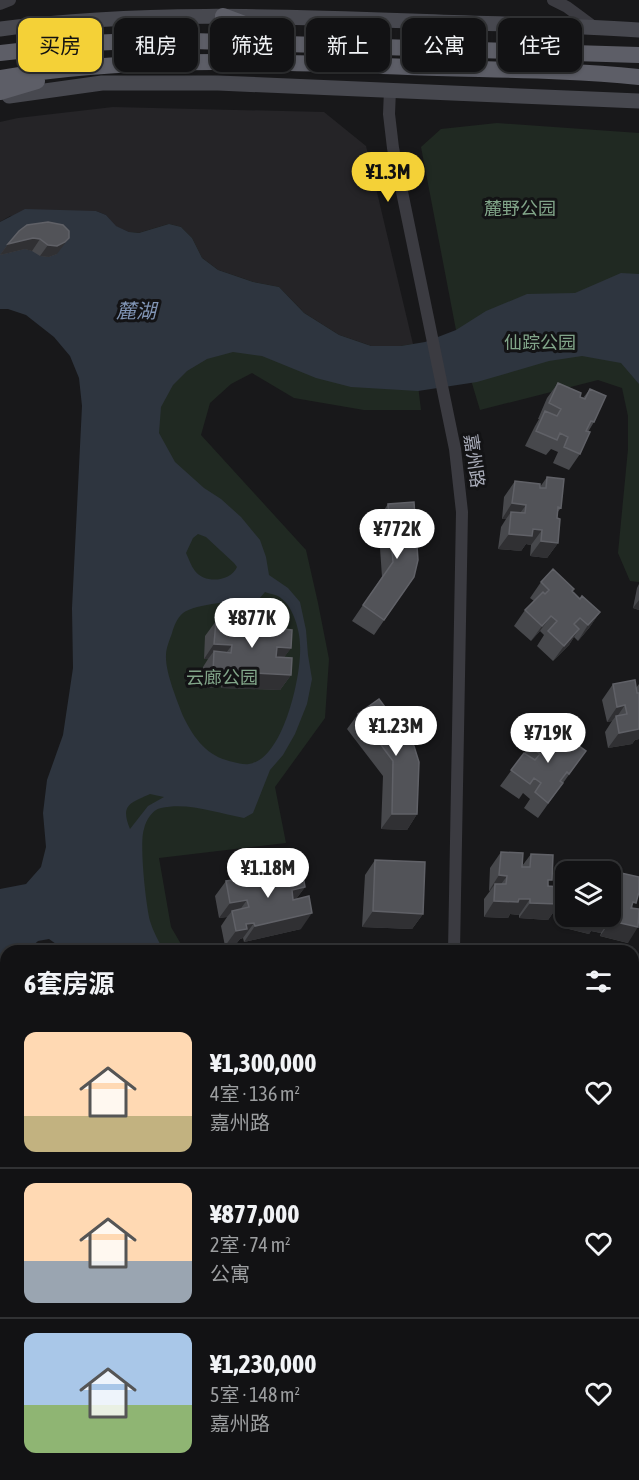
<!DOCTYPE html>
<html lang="zh">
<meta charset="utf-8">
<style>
body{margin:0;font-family:"Asap Condensed","Noto Sans SC",sans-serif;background:#1b1b1d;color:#f1f3f6;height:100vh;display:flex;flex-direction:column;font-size:22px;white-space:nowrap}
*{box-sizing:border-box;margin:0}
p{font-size:20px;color:#9c9ea0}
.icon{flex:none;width:33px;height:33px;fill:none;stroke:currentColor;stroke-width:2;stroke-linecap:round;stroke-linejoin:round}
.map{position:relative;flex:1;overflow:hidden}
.details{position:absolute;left:0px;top:945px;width:639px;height:536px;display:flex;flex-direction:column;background:#121214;border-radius:18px 18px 0 0;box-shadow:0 2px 4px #0004,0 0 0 2px #313234}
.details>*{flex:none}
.top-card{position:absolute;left:18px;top:18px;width:603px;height:54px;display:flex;gap:12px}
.buttons{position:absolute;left:555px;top:861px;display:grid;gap:12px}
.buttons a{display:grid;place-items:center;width:66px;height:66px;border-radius:12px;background:#121214;box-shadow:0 2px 4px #0004,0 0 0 2px #313234;font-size:30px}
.price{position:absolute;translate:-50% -51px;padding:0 14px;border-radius:21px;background:#fff;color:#222;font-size:20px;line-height:39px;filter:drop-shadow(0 2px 3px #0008)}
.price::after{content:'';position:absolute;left:50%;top:36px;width:18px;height:14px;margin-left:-9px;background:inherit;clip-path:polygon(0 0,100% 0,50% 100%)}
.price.current{background:#f4d137;color:#111}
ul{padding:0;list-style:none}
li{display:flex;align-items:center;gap:18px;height:150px;padding:0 24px}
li+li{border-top:2px solid #313234}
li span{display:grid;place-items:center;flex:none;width:168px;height:120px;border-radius:12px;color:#555}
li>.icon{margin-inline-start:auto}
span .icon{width:72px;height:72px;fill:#fffc;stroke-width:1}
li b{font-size:26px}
h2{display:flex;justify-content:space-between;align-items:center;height:72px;padding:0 24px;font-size:26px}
.tag{padding:0 21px;border-radius:12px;background:#121214;box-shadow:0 2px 4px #0004,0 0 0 2px #313234;font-size:21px;line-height:54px}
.tag.current{background:#f4d137;color:#111}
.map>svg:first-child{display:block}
</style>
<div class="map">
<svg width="639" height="1480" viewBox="0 0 639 1480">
<rect width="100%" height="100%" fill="#18181a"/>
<!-- built -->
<path fill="#252427" d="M113 107 324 112 366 146 413 344 401 346H371L339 335 304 313 279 287 253 282 218 270 202 258 192 238 181 227 169 224 139 233 129 232 115 226 106 215 96 211 10 216 0 222V122L18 118Z"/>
<!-- green -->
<path fill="#202922" d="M497 123 639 133V582L630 581 618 553 628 449V416L622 388 598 380 480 410 456 330 421 147 441 129Z
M169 224 181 227 192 238 202 258 218 270 253 282 279 287 304 313 339 335 371 346H401L413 344 421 410H364L294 398 252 373 231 384 210 403 201 435 306 550 318 603 329 659 325 718 275 787 286 843 159 858 171 927 185 951H99L129 232 139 233Z
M633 1208 639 1210V1480H539L538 1475 633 1474Z"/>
<!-- water -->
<path fill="#2e353f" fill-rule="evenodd" d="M25 209 96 211 106 215 116 226 129 232 139 233 169 224 181 227 192 238 202 258 218 270 253 282 279 287 304 313 339 335 371 346H401L425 342 456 330 486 311 527 294 575 293 621 273 639 274V384L621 363 582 356 549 361 477 382 418 391 351 387 316 378 262 356 233 352 207 359 187 371 173 385 161 407 159 433 175 462 204 488 221 499 241 517 260 540 266 557 269 575 288 588 300 602 306 630 308 655 312 679 307 704 295 734 283 755 270 770 253 813 244 818C217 813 188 802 161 808 152 810 146 820 144 829 139 843 146 906 150 921 153 931 159 942 164 951H66L49 939 38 941 27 951H6V960L0 962V889L26 884 41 867 46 847 43 813 47 780 63 735 73 668 72 608 82 406 79 378 70 356 54 337 26 315 8 309H0V222ZM198 534 206 537 234 563 237 567C230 582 205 584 195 571 191 566 189 559 186 553L193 538ZM265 592C270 594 279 595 282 599 293 607 300 631 300 645 302 673 284 759 249 764 242 765 233 762 226 760 205 754 192 735 183 716 177 700 165 672 166 655 166 648 170 639 172 633 174 626 177 618 183 613 197 603 241 601 259 599ZM150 794 164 797 148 806 130 829C120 805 130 803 150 794Z
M633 1248 639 1252V1328L633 1324Z
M0 1334H6V1403L0 1402Z
M143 1475H186L188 1480H142Z
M194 1475H282L287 1480H197Z"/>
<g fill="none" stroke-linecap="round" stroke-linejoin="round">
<!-- minor -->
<path stroke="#3b3b41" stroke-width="10" d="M633 1004 639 1006
M0 1046 6 1044"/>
<!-- tertiary -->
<path stroke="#3b3b41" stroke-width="12" d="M553 0 567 7 594 27
M0 4 10 0
M390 90 389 114 393 148 455 449 462 512 454 951
M508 1474 509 1480
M525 1474 526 1480"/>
<!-- secondary -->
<path stroke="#47484f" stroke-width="15" d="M0 29C137 11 275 16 412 21 488 24 564 25 639 30
M9 96 102 83H218L639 101"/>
<!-- trunk -->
<path stroke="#5d5e67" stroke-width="16" d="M223 16 285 39
M0 53 89 43 161 40 639 55
M0 78C135 55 271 62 408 67 484 70 563 69 639 77
M0 92 37 81"/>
</g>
<!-- wall -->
<path fill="#47484c" d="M48 222 57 254 49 257 40 256 32 251 25 249 0 255 8 244Z
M558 383 583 398 590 389 594 422 588 432 580 454 569 470 553 463 558 452 551 449 546 455 525 446 535 426 539 419H538L547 398Z
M547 477 561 508 557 513V518L558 543 547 558 530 556 531 545 526 544 521 551 498 549 501 527 506 519H502L504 497 515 481 540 487Z
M388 504 414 577 374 635 352 621 382 577 378 519Z
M541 582 572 591 580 599 600 612 589 628 578 641 574 637 569 645 553 661 537 646 544 635 540 631 531 641 514 626 525 610 534 601 530 598Z
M639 584V610L633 608 637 588Z
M216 621 230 627 236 628 239 624 291 648 284 657 291 675 280 690 221 688V684H216L213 688 202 687 203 667 208 659H204L205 636Z
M613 684 636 688 639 684V739L635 740 632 744 608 748 605 732 612 721 607 722 602 700Z
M358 714 419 762 417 814 407 830 381 829 383 776 347 729Z
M542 728 561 747 565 750 586 751 538 818 524 808 530 799 523 793 519 799 500 786Z
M501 852 522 866 531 854 559 904 548 920 519 918V915L510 914 508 918 484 917V899L490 891H489L490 868Z
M375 860 423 914 412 929 362 927 365 875Z
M621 873 633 908 628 943 600 936 601 933 591 931 589 934 565 928 568 916H610L613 885Z
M249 877 305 887 296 899 301 929 244 942 243 938 240 939 236 944 225 946 221 926 227 917 219 918 215 896 226 881 241 883 245 882Z"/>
<!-- shaded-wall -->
<path fill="#303033" d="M33 238 40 239 32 251 25 249 0 255 8 244Z
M69 238 57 254 49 257 40 256 48 245Z
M512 503 526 505 515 520 511 512 506 519H502Z
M533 529 542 530 531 545 526 544 521 551 498 549 509 534Z
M541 541 558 543 547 558 530 556Z
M639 600V610L633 608Z
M600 612 589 628 578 641 588 625Z
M551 616 540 631 531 641 542 626Z
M579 629 569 645 553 661 564 646Z
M214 644 232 645 221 660 214 651 208 659H204Z
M277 647 291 648 280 663 266 662Z
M224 669H232L221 684H216L213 688 202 687 213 672Z
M232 672 291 675 280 690 221 688Z
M625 705 616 718V716L612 721 607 722 617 707Z
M639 729V739L635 740 632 744 608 748 619 733Z
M392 814H417L407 830 381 829Z
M499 875 507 876 496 891 495 884 490 891H489Z
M305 887 294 902 292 890Z
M519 899H530L519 915 510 914 508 918 484 917 494 901Z
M247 900 236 915 232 911 227 917 219 918 230 903Z
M530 903 559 904 548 920 519 918Z
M373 911 423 914 412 929 362 927Z
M312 913 301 929 244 942 255 926Z
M573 916H607L611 918 601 933 591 931 589 934 565 928Z
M611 921 638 927 628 943 600 936Z
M254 923 243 938 240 939 236 944 225 946 236 931 246 924Z"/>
<!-- building -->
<path fill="#525358" stroke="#606167" stroke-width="1.5" d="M48 222 63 225 69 231V238L65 242 57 246 48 245 40 239 33 238 8 244 19 231 27 225Z
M558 383 581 393 580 397 585 399 590 389 606 396 594 422 591 421 586 431 590 432 580 454 564 447 568 437 560 433 557 440 536 431 545 411 557 416 561 409 549 403Z
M547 477 564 479 561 508 558 507 557 518 560 519 558 543 541 541 542 530 533 529 532 536 509 534 511 512 525 513 526 505 512 503 515 481 540 484V488H546Z
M414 502 418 560 414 577 384 620 363 605 393 562 388 504Z
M553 569 574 589 572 591 580 599 582 596 600 612 588 625 580 618 574 624 579 629 564 646 548 631 557 621 551 616 542 626 525 610 543 592 545 594 549 590 541 582Z
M216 621 230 623V627L238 628 239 624 292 630 291 648 277 647 276 657 292 658 291 675 232 672V669H224V673L213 672 214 651 231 653 232 645 214 644Z
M635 680 637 693H639V729L619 733 616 716 627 714 625 705 617 707 613 684Z
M379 699 414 746 419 762 417 814H392L393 761 358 714Z
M542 728 563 743 561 746 565 750 572 741 586 751 569 774 567 772 560 781 563 783 548 803 535 792 541 783 534 778 530 784 511 770 524 753 535 760 540 754 529 746Z
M501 852 523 853 522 867H530L531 854 553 855 552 880H548V886L559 887V904L530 903V899H519L518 902 494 901 495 884H506L507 876 499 875Z
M375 860 425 862 423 914 373 911Z
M591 866 613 871 610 880V872H590Z
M302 869 305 887 292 890 293 900 309 896 312 913 255 926 254 923 246 924 247 929 236 931 232 911 249 907 247 900 230 903 226 881 240 879 241 883 249 882V877Z
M621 873 639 877V892L636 903 633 902 631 908 639 909 638 927 611 921V918L607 916H610V884L618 886Z"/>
<g text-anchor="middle" stroke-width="6" stroke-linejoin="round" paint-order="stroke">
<!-- park labels -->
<g font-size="18" fill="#81a589" stroke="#131315">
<text x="520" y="215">麓野公园</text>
<text x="540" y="349">仙踪公园</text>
<text x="222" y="684">云廊公园</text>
</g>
<!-- street labels -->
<g font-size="18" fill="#aaadba" stroke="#131315">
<text transform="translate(474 461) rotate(82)" y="6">嘉州路</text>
</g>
<!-- water labels -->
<g font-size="20" font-style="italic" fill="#8195b5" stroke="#131315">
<text x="136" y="318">麓湖</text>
</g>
</g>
</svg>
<div class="buttons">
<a><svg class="icon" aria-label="layers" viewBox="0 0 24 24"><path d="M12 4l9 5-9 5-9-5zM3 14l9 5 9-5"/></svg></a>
</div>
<b class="price current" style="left:388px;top:203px">¥1.3M</b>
<b class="price" style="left:397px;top:560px">¥772K</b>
<b class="price" style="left:252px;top:649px">¥877K</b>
<b class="price" style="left:396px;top:757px">¥1.23M</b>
<b class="price" style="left:548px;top:764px">¥719K</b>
<b class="price" style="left:268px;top:899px">¥1.18M</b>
<div class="top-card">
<a class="tag current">买房</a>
<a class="tag">租房</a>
<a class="tag">筛选</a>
<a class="tag">新上</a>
<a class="tag">公寓</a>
<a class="tag">住宅</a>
</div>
<section class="details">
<h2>6套房源<svg class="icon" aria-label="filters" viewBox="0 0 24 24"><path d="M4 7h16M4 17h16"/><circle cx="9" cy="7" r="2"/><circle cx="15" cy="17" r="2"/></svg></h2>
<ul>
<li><span style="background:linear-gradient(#ffd9b3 70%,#c2b280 0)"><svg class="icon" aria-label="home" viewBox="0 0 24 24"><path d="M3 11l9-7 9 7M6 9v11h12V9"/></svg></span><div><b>¥1,300,000</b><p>4室 · 136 m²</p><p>嘉州路</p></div><svg class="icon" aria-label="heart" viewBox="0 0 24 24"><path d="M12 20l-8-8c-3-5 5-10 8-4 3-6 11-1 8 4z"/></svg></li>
<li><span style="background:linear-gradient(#ffd9b3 65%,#9aa5b1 0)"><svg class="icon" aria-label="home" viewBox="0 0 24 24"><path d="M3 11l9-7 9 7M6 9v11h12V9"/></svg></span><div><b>¥877,000</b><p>2室 · 74 m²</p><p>公寓</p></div><svg class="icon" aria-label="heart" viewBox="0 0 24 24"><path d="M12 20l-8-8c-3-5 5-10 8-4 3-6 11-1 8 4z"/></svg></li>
<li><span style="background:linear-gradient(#a9c7e8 60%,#8fb573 0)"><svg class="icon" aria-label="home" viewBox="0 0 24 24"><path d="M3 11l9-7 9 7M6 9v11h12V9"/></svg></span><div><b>¥1,230,000</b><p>5室 · 148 m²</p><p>嘉州路</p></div><svg class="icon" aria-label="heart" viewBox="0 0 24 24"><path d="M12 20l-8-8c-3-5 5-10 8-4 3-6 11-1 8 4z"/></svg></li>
</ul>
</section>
</div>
